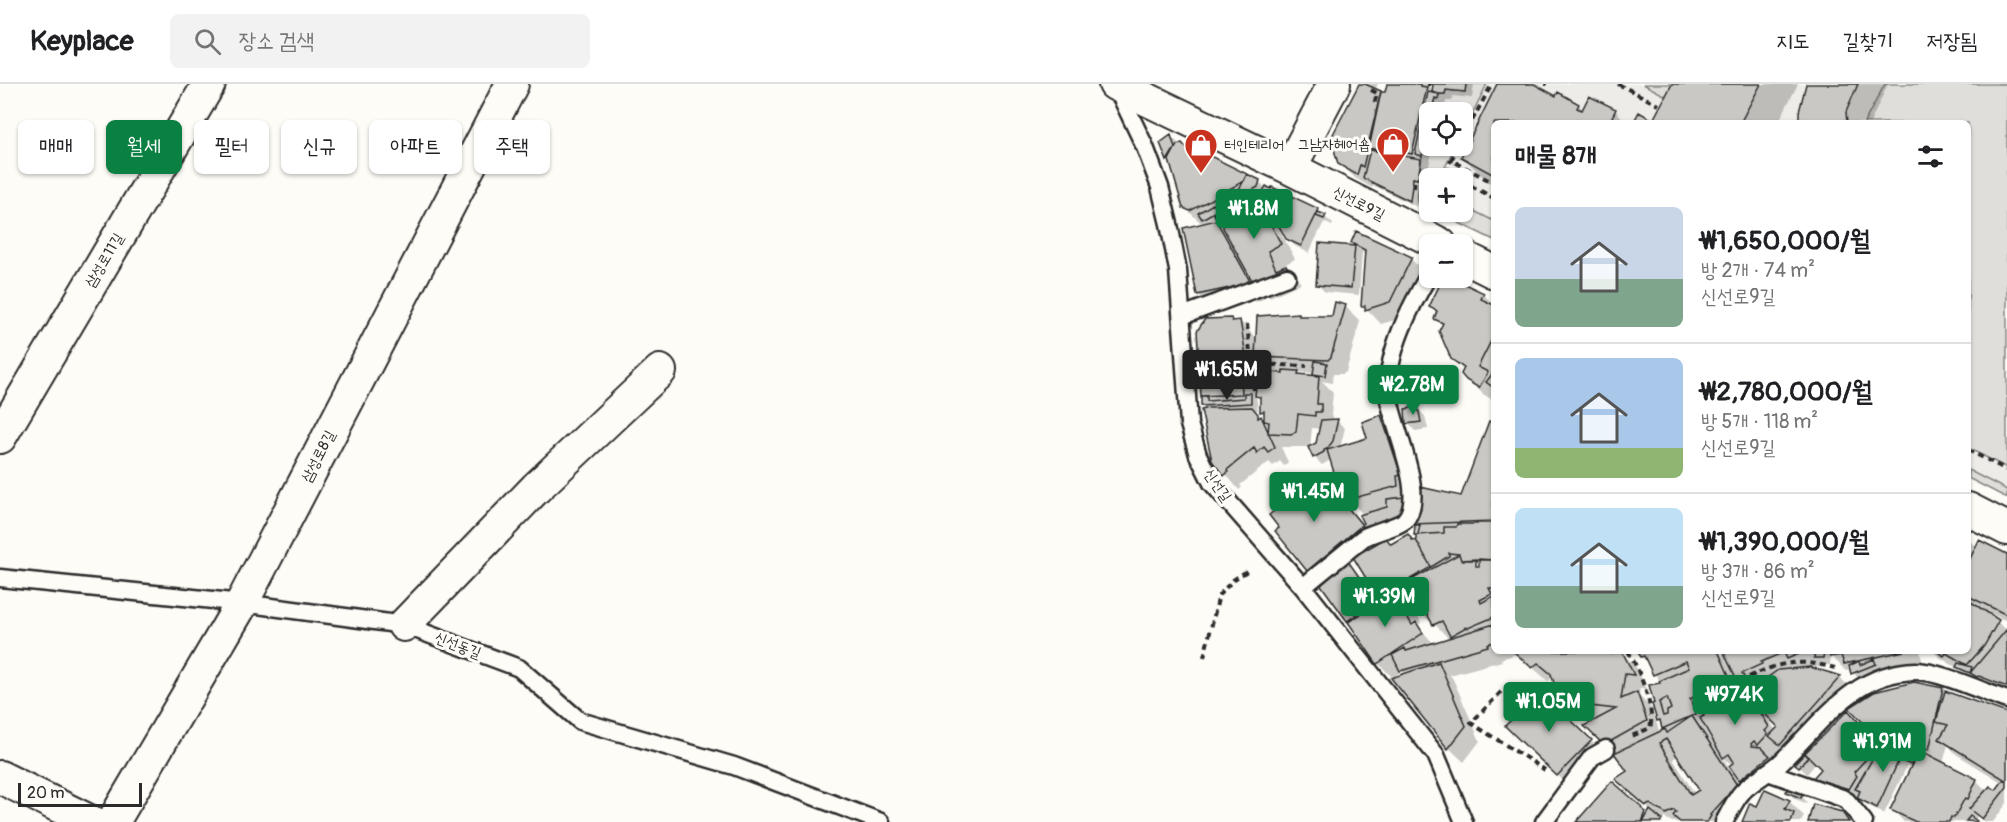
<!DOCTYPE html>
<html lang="ko">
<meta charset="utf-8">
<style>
body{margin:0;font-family:Pangolin,"Poor Story",sans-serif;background:#f2f2f2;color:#202124;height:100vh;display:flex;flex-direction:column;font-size:22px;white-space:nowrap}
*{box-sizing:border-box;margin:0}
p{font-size:20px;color:#757577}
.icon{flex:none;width:33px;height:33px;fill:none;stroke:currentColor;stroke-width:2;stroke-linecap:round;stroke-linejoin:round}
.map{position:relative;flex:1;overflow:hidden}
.details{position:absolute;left:1491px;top:36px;width:480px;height:534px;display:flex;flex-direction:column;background:#fff;border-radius:9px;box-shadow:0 2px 4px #0004}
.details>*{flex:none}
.guide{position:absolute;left:18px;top:36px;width:570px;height:54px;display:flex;gap:12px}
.controls{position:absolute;left:1419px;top:18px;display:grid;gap:12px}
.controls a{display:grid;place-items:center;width:54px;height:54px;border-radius:9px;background:#fff;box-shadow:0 2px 4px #0004;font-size:30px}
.scale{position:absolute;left:18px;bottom:15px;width:124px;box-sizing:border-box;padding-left:6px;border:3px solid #2b2b2b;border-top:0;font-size:16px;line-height:21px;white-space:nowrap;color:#2b2b2b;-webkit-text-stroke:4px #fdfcf7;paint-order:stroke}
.price{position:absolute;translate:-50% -51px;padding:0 14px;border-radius:6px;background:#0b8043;color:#fff;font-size:20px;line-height:39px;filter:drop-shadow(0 2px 3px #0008)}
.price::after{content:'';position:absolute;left:50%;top:36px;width:18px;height:14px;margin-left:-9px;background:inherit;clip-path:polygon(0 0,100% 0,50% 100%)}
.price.selected{background:#222;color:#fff}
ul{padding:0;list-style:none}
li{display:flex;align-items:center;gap:18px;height:150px;padding:0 24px}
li+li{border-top:2px solid #e0e0e0}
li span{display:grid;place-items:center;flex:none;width:168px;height:120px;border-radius:9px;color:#555}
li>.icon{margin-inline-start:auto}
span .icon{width:72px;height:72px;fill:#fffc;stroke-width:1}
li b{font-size:26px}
h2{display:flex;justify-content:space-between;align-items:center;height:72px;padding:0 24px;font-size:26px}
.chip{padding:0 21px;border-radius:9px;background:#fff;box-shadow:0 2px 4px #0004;font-size:21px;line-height:54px}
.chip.selected{background:#0b8043;color:#fff}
header{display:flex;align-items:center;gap:36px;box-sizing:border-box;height:84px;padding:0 30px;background:#fff;border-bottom:2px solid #e0e0e0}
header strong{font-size:28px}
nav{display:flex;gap:33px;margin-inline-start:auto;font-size:21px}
.search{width:420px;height:54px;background:#f2f2f2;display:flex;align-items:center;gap:15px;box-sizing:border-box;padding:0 21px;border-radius:9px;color:#757577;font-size:22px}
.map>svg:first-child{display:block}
</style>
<header>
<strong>Keyplace</strong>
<div class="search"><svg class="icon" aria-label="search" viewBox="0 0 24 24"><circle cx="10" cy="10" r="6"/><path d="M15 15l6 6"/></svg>장소 검색</div>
<nav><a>지도</a><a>길찾기</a><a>저장됨</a></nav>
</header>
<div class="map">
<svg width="2007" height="738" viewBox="0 0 2007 738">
<rect width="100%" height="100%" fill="#fdfcf7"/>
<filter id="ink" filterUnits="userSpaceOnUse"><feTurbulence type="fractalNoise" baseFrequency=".0167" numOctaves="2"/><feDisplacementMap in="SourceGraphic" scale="12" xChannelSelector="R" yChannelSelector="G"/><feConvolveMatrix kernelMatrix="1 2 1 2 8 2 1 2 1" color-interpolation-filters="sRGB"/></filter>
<g filter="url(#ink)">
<!-- built -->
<path fill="#edece8" d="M1466 0H2007V414L1968 394V39H1494V156L1437 128H1462V94H1430L1429 124 1417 118 1430 62H1462V28H1431L1435 14 1438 15 1439 10H1445L1446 6 1465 8Z"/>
<!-- green -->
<path fill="#dfdeda" stroke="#858482" stroke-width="1.5" d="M1466 0H1487L1463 48 1462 28H1431L1435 14 1438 15 1439 10H1445L1446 6 1465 8Z
M1643 0H1672L1666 12Z
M1885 0H2007V384L1968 364V39H1864Z
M1429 37 1430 62H1455L1440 94H1430L1429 124 1417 118 1422 72Z
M1466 123 1494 137V156L1457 138 1460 128Z
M1968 386 2007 406V414L1968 394Z"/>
<!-- shadow -->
<path fill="#0003" fill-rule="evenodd" d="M1361 0H1378L1375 6 1382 11 1386 10 1388 0H1427L1434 7V0H1474L1472 14 1453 12 1452 17H1446L1445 22 1442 21 1440 28H1430V62H1433L1425 102 1420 101 1417 123 1373 101 1372 104 1355 94 1340 79Z
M1499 0H1530L1557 14 1578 21 1584 26H1615L1627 39H1494V101L1487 97 1463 73Z
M1674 0H1798L1778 39H1634L1654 38Z
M1808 0H1888L1870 39H1801Z
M1171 53 1189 68 1191 64 1260 98 1265 104 1318 127 1333 140 1332 142 1324 138 1309 169 1295 162 1287 154 1282 145 1280 147 1295 175 1284 181 1301 199 1270 213 1260 204 1265 214 1256 218 1254 216 1213 225 1198 210 1205 140 1200 138 1184 123 1171 79 1162 60ZM1263 112 1267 115 1273 129 1258 115ZM1246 122 1249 127 1239 133 1235 128ZM1220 136 1224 142V147L1216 139Z
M1357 149 1411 175 1426 190 1405 233 1381 240 1363 221 1366 172 1362 168 1359 211 1325 208 1318 201 1321 161 1358 164 1353 159Z
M1445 194H1449L1483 210 1494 221V317L1483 310 1467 295 1464 287 1452 275 1443 242 1436 234 1437 229 1430 222Z
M1345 222 1360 237 1346 288 1343 290H1333L1332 299 1322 297 1333 308 1331 332 1345 344 1340 364 1369 355 1381 333 1396 348 1411 422 1368 463 1369 465 1392 461 1408 451 1415 458 1417 457 1416 441 1414 439 1462 414 1490 339 1494 341V567H1582L1601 569V567L1621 568 1636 583 1647 605 1640 604 1639 612 1651 624 1660 649 1666 646 1659 636 1654 621 1662 600 1639 567H1719L1729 578 1723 567H1920L1923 580 1860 596 1851 586 1846 587 1831 572 1830 581H1823L1813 585 1840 594 1855 608 1785 667 1784 688 1755 709 1732 683 1730 685 1750 716 1731 738H1672L1665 734 1661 737 1662 738H1578L1612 699 1648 732 1651 727 1632 710 1629 687 1586 642 1600 635 1589 634 1583 628 1573 627 1558 612 1557 602 1553 593 1548 597 1517 570 1501 575 1502 577 1450 591 1453 595 1480 657 1464 678 1449 664 1394 595 1406 591 1402 587 1393 594 1378 579 1324 501 1309 486 1327 406 1330 404 1367 444 1361 432 1364 431 1348 415 1332 375 1322 381 1314 373 1310 363H1281L1288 378 1284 382 1280 377 1273 382 1269 378 1240 401 1242 403 1239 406 1214 376 1207 326 1202 322 1199 247 1231 235 1233 238 1240 237 1257 255 1299 231 1301 233 1333 234ZM1258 274 1274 290 1262 293ZM1298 288 1314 289 1318 293 1302 292ZM1256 310 1262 317 1261 327 1266 331 1265 338 1254 327 1258 326ZM1312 344 1321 345 1318 360 1310 364ZM1480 473 1481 484H1474V474ZM1355 474 1384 517 1379 520 1348 480ZM1414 522 1430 538 1432 537 1449 555 1434 560 1417 541 1421 539ZM1739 598H1740L1748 606 1744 607ZM1568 613 1581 617 1568 616ZM1765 629 1781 643 1776 647ZM1679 671 1701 706 1695 710 1673 675ZM1724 675H1725L1732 681 1729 684Z
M1418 325 1425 332 1428 345 1415 347 1408 339Z
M1968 455 1977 464 2007 472V537L1982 526 2007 546V614L1992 609 1968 585 1966 587 1972 593 1939 573 1933 567H1968V518L1974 520 1968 514Z
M1942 606 1945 609 2007 630V719L1993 738H1985L1977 732 1975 737 1976 738H1904L1892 725 1912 684 1907 682 1884 730 1864 719 1830 708 1815 693 1822 685 1816 679 1807 690 1797 680 1848 628 1881 663 1894 667 1852 624ZM1948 661 1956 670 2003 699 1996 708 1987 707 1976 696 1943 679Z
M1522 657H1591L1605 672 1573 706Z
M1765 707 1789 717 1804 732 1801 738H1743L1758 724Z
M1788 708 1802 712 1808 720 1795 715Z"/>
<!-- building -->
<path fill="#c9c8c4" stroke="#2b2b2b" stroke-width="1.5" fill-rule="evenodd" d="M1359 0H1365L1381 7 1363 83 1360 81 1357 91 1338 80 1331 54Z
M1387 0H1420V2L1427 3 1412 70 1378 63V66L1369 64 1381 8H1385Z
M1433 0H1466L1465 8 1446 6 1445 10H1439L1432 8Z
M1497 0H1534L1556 12 1558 8 1579 20 1577 24 1582 26 1589 12 1616 25 1609 39H1494V91L1461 73Z
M1672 0H1761L1740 39H1633L1639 28 1653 36Z
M1806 0H1858L1846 28 1847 39H1799V28Z
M1428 8 1439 10 1438 15 1435 14 1431 28H1430V37L1422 72 1415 70Z
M1171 51 1175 64 1167 77 1160 59Z
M1182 59 1188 66 1190 62 1247 90 1244 97 1190 127 1183 124 1169 76 1177 61Z
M1370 66 1421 75 1418 95 1413 94 1410 117 1363 94Z
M1247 90 1260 96 1258 103 1202 135 1198 129 1240 104Z
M1266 102 1271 105 1272 103 1319 125 1301 162 1286 155 1265 116 1266 114 1261 111Z
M1254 108 1281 160 1268 167 1276 185 1286 181 1288 184 1254 200 1223 144V140L1247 127 1241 115Z
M1230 121 1236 131 1220 141 1214 130Z
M1318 128 1326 131 1324 135 1316 132Z
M1216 136 1251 199 1240 204 1238 202 1197 211 1183 144Z
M1356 147 1412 173 1390 218 1365 226V222H1361L1365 166 1351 159Z
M1319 159 1355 162 1351 204 1316 201Z
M1443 194H1452L1484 209 1481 215 1494 221V251L1478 283 1488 288 1479 304 1466 296 1461 290 1464 284 1451 275 1439 247 1443 239 1434 235 1437 227 1429 223Z
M1335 218 1346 221 1331 273 1328 276 1255 273 1257 232 1299 229V232H1332Z
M1231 234 1232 237 1240 236 1247 278 1245 279 1247 288 1241 289 1242 310 1201 312 1197 247 1205 235Z
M1315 277 1327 279 1325 292 1313 290Z
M1283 286 1299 287 1298 290 1319 292 1317 320H1321V328H1315V332L1298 330 1296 348 1291 350 1268 349 1269 338 1264 337V327L1260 328V313L1255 312 1257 292H1264V288L1283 289Z
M1494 288V304L1486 298Z
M1244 309H1251V319L1201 322V312H1207V317L1244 314Z
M1252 323 1258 330V334L1261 332 1275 363 1268 368 1264 363 1257 369 1254 364 1227 386 1228 388 1224 392 1212 377 1201 326 1208 324Z
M1418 323 1421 338 1406 340 1405 325Z
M1381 331 1401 391 1397 392 1398 402 1347 416 1340 408 1327 366 1367 354 1362 338Z
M1338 335 1333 357 1327 365 1324 366V368L1313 374 1308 363 1316 359 1321 336Z
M1489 337 1494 339 1493 437 1413 440 1420 403 1461 412Z
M1316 393 1326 405 1330 402 1362 441 1307 487 1275 447 1279 444 1269 431Z
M1404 413 1402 425 1397 432 1362 443 1363 439 1359 431 1387 423V415Z
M1477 439H1494V476H1461L1459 470 1449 469V472L1431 483 1416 456V451L1444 449V443H1456L1457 440H1477Z
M1415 441H1420L1418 451H1414Z
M1408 450 1413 457 1416 456 1431 483 1378 514 1353 473 1386 454 1391 460Z
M1979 456 2007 470V531L1968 512V479Z
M1459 470 1461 476 1476 475V482H1479V475L1494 476V504H1489L1492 510 1480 516 1481 519 1494 512V533L1468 544 1466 543 1450 552 1442 537 1433 541 1422 520 1413 524 1402 501Z
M1348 477 1376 517 1347 537 1321 501Z
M1399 506 1407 523 1403 526 1412 541 1416 538 1423 549 1377 580 1348 538Z
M1968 516 1999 536 1984 562 1967 581 1946 569 1944 572 1936 567H1968Z
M1494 540V558L1487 560 1488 562 1400 587 1392 571 1405 564 1406 567Z
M2007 545V603L1979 592 1977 593 1970 589Z
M1513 567H1593L1613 570V567H1622L1634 591 1625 590 1621 615 1637 608 1647 637 1604 661 1584 642 1616 625 1573 620V615L1556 613 1554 610 1555 602 1551 590 1538 579 1532 584Z
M1637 567H1718L1731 596 1690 615 1696 630 1662 645 1660 636 1657 637 1652 620 1654 619 1649 601 1660 599 1659 597 1689 584 1686 577 1653 591 1644 572 1641 573ZM1667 614 1671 625 1667 627V631L1663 632 1659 618Z
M1723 567H1806L1787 575 1784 568 1761 578 1762 580 1742 589 1745 595 1738 598Z
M1815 567H1824L1823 574H1814Z
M1828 567H1904L1844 580 1841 571 1830 573Z
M1874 575 1876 580 1851 590 1849 582 1859 577 1860 581Z
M1439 578 1466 642 1448 665 1391 594Z
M1958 579 1972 583 1970 589 1956 583Z
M1810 583 1841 592 1780 661 1769 652 1778 643 1759 624 1749 607 1778 586Z
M1735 596 1742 607 1747 605 1769 643 1765 647 1768 650 1758 661 1754 657 1751 660 1752 662 1761 663 1770 672 1739 696 1729 682 1734 678 1729 670 1723 674 1700 634 1704 632 1695 616Z
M1914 598 1943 604 1929 666 1882 658 1849 624 1874 608Z
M1540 607 1592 656 1557 692 1505 642Z
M1945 607 2007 629V697L1939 655 1948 641 1936 638Z
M1848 626 1877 659 1865 672 1867 674 1854 688 1857 692 1849 705 1813 694 1821 685 1805 669Z
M1692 632 1737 701 1710 731 1711 732 1707 738H1680L1673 732 1676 728 1674 726 1666 730 1650 720 1646 722 1615 695 1627 687 1614 669 1665 645 1667 649ZM1666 655 1699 706 1691 711 1659 659Z
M1881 660 1899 669 1903 661 1922 665 1921 667 1919 666 1911 681 1899 676 1877 724 1857 714 1860 707 1855 705Z
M1919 666 1977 695 1968 715 1965 714 1954 734 1951 733 1949 738H1916L1890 726Z
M1805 669 1808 673 1799 683 1795 680Z
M2004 695 2007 697V703L1982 735 1969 725 1990 702 1996 706Z
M1612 697 1642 723 1641 724 1646 728 1642 738H1576Z
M1765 705 1790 716 1785 725 1794 729 1791 738H1742L1750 719 1757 722Z
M1787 705 1802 710 1801 714 1786 708Z
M1813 720 1842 728 1849 738H1808Z
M1650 726 1662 736 1661 738H1643Z
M1970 732 1977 737 1976 738 1966 737Z"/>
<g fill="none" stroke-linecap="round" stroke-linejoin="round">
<defs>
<path id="lane" d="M1117 4 1145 63 1160 103 1169 140 1178 186 1189 340 1198 371 1212 399 1303 503 1436 671 1464 738
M1182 232 1287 193
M0 494 242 519 404 541 519 584 580 637 734 682 881 738
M1303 503 1363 454C1373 448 1400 442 1405 436 1429 410 1388 335 1388 306 1388 265 1410 223 1430 189
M1768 688 1842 714 1847 717 1864 738
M1544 738 1592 673 1606 665
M1724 738C1730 728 1735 715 1743 707 1754 696 1769 689 1780 679 1820 641 1853 588 1916 587 1938 587 1984 608 2007 616"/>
<path id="street" d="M1115 0 1290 84 1440 160
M1290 84 1334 0
M1462 172 1494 188
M0 353 209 0
M1968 425 2007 445
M404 541 536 404 660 287
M0 693 91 738
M113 738 242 519 512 0"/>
</defs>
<!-- lane casing -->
<use href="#lane" stroke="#2b2b2b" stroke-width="21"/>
<!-- street casing -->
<use href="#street" stroke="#2b2b2b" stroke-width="36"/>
<!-- path -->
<path stroke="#2b2b2b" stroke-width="4" stroke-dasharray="6 4.5" stroke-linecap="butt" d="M1427 0H1431
M1545 0H1547
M1618 0 1659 21
M1371 6 1377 9 1374 21
M1462 55 1492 0
M1459 62 1451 76 1494 99
M1447 89 1451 76
M1446 94 1447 89 1457 94
M1462 97 1494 114
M1414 104 1415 94
M1247 240 1254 306
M1251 280 1307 282
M1968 366 2007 386
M1628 567C1638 583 1656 626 1650 644L1632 652
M1204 573 1219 511 1233 496 1250 485
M1749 593C1782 577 1799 575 1835 584
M1501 608 1471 639 1545 686"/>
<!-- lane -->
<use href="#lane" stroke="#fdfcf7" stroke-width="16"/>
<!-- street -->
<use href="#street" stroke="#fdfcf7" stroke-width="32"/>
</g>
</g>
<!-- icons -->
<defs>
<symbol id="shop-pin" viewBox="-11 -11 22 30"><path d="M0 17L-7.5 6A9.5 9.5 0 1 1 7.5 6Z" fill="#c8321e" stroke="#fdfcf7"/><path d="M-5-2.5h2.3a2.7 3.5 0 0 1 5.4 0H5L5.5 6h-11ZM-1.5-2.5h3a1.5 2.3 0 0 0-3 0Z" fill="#fff"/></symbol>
</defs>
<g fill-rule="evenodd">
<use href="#shop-pin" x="1374" y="41" width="38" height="52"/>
<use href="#shop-pin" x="1182" y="42" width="38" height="52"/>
</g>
<g text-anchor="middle" stroke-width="6" stroke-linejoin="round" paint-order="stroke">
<!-- poi labels -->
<g font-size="15" fill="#2b2b2b" stroke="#fdfcf7" text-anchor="end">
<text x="1370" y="65">그남자헤어숍</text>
<text x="1224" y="66" text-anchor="start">터인테리어</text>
</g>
<!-- street labels -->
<g font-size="15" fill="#2b2b2b" stroke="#fdfcf7">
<text transform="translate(1359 119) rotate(27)" y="5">신선로9길</text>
<text transform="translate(104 176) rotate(-59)" y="5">삼성로11길</text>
<text transform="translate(318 372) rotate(-63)" y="5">삼성로8길</text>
<text transform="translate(1218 401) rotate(55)" y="5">신선길</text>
<text transform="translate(458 561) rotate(21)" y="5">신선동길</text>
</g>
</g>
</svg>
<div class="controls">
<a><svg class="icon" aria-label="locate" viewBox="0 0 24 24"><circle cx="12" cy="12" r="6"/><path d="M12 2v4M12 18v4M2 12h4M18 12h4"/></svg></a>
<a>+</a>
<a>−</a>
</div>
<div class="scale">20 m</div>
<b class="price" style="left:1254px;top:156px">₩1.8M</b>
<b class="price selected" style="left:1227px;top:317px">₩1.65M</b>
<b class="price" style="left:1413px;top:332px">₩2.78M</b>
<b class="price" style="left:1314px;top:439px">₩1.45M</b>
<b class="price" style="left:1385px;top:544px">₩1.39M</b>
<b class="price" style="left:1735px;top:642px">₩974K</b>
<b class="price" style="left:1549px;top:649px">₩1.05M</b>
<b class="price" style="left:1883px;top:689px">₩1.91M</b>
<div class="guide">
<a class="chip">매매</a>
<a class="chip selected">월세</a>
<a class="chip">필터</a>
<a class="chip">신규</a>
<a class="chip">아파트</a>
<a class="chip">주택</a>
</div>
<section class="details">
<h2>매물 8개<svg class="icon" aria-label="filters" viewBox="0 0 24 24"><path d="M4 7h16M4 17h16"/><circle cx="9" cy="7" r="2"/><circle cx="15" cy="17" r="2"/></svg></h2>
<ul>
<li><span style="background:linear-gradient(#c9d6e8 60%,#7fa58c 0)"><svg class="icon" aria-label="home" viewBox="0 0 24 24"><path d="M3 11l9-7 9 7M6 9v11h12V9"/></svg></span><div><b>₩1,650,000/월</b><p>방 2개 · 74 m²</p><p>신선로9길</p></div></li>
<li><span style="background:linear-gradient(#a9c7e8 75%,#8fb573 0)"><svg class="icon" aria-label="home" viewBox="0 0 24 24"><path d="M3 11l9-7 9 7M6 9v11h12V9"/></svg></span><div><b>₩2,780,000/월</b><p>방 5개 · 118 m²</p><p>신선로9길</p></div></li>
<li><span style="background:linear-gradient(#bfe0f5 65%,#7fa58c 0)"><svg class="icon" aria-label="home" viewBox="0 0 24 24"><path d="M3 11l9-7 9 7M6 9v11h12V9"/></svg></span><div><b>₩1,390,000/월</b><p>방 3개 · 86 m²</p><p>신선로9길</p></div></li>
</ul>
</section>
</div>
